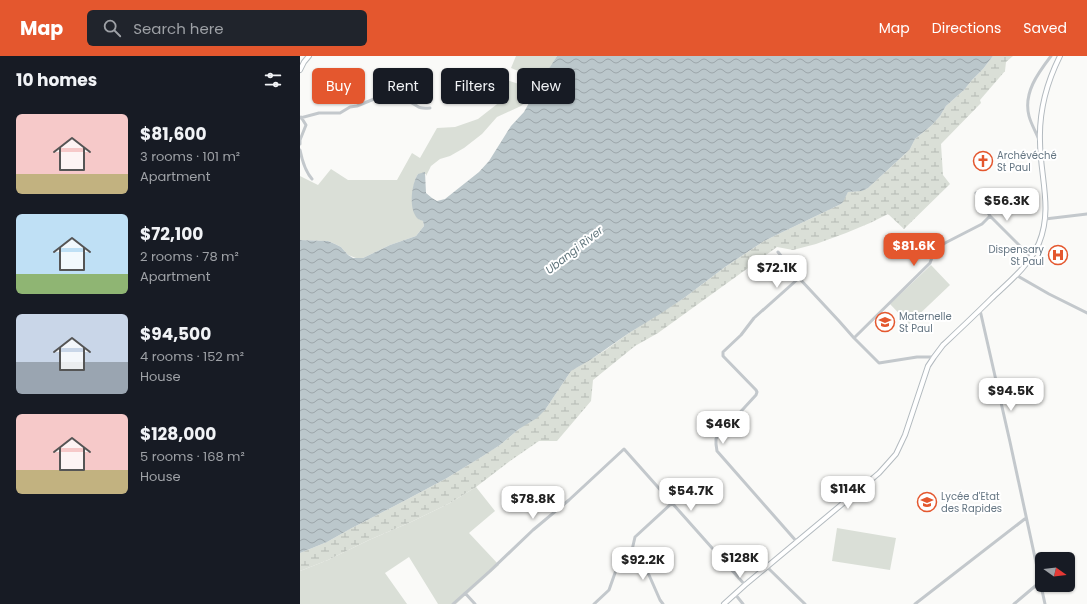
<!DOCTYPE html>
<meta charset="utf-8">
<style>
body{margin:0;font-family:Poppins,sans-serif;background:#20242c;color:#f1f3f6;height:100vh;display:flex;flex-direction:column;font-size:15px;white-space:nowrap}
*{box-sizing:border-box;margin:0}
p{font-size:13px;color:#9ea1a6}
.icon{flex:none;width:22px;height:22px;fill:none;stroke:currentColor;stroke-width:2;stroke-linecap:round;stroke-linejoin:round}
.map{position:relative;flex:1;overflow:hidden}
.sheet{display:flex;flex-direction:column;background:#171b24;width:300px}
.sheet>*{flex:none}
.guide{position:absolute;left:12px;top:12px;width:380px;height:36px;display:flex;gap:8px}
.needle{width:26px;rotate:104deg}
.buttons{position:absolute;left:735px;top:496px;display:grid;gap:8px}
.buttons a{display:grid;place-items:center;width:40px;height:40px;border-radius:6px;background:#171b24;box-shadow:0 1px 3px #0004;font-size:20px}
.price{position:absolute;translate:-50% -34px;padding:0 9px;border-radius:8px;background:#fff;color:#222;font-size:13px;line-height:26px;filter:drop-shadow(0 1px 2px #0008)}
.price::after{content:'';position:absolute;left:50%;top:24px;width:12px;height:9px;margin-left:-6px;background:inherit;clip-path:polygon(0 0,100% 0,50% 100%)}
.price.on{background:#e4572e;color:#fff}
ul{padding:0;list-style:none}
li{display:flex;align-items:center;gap:12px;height:100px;padding:0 16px}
li span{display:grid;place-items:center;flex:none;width:112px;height:80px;border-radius:6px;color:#555}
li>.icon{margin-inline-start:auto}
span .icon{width:48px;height:48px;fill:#fffc;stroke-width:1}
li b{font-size:17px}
h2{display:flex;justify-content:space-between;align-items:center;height:48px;padding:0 16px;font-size:17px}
.pill{padding:0 14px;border-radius:6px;background:#171b24;box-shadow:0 1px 3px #0004;font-size:14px;line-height:36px}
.pill.on{background:#e4572e;color:#fff}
header{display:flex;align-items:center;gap:24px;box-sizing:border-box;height:56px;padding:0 20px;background:#e4572e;color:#fff}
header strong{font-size:19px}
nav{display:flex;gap:22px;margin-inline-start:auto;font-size:14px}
.search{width:280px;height:36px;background:#20242c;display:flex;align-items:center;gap:10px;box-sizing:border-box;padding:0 14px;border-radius:6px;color:#9ea1a6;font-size:15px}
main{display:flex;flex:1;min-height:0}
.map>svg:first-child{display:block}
</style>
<header>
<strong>Map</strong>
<div class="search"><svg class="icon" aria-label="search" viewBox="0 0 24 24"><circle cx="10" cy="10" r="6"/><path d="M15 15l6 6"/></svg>Search here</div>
<nav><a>Map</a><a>Directions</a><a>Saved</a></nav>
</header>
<main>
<section class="sheet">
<h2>10 homes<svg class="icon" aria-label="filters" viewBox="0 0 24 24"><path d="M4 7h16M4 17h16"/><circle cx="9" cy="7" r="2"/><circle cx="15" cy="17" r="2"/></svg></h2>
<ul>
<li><span style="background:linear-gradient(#f6c9c9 75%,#c2b280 0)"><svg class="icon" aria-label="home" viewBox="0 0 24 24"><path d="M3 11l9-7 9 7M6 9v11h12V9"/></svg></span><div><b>$81,600</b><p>3 rooms · 101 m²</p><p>Apartment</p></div></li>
<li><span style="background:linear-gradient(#bfe0f5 75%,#8fb573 0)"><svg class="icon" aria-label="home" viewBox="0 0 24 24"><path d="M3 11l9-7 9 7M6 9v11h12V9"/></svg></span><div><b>$72,100</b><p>2 rooms · 78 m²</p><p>Apartment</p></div></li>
<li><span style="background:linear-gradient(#c9d6e8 60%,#9aa5b1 0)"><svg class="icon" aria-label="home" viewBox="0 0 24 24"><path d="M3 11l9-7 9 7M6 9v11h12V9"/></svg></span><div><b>$94,500</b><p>4 rooms · 152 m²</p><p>House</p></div></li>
<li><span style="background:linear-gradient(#f6c9c9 70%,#c2b280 0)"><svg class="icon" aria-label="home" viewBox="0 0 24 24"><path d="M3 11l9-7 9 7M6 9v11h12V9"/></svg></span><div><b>$128,000</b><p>5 rooms · 168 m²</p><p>House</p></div></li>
</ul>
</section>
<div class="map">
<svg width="787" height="548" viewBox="0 0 787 548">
<defs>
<pattern id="wetland-marsh" width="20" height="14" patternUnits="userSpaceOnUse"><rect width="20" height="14" fill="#dadfd7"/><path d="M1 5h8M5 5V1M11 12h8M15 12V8" fill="none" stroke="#b4b9b4"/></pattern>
<pattern id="water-waves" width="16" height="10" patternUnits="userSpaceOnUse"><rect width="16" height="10" fill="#bbc7cb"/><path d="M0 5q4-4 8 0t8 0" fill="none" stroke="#9ca6aa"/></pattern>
</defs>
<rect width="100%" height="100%" fill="#fafaf8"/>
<!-- green -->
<path fill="#dadfd7" d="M216 0H257L234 38 221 50 197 61 182 78 164 92 150 100 140 103 131 110 126 120V118H118C109 132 115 148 119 163L123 165 124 170 116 180 90 189 63 202H56L48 199 41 191 35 188 28 185 0 184V120L18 129 31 113 48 124H97L112 97 120 102 137 72 155 71 178 63 201 45V39L206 24 219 28 223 17 211 12Z
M631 209 650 229 609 268 590 248Z
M176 431 195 455 169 477 199 509 156 548H138L109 501 85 517 107 548H0V515L28 504 69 484 111 466 150 447Z
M537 472 596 482 590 514 532 505Z"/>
<!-- wetland -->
<path fill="url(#wetland-marsh)" d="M693 0H713L706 6 705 15 680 44 681 47 641 88 643 119 650 128 604 173 588 158 570 167 546 177 516 188 493 194 477 191 358 277 335 290 293 324 291 345 257 385H239L210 405 176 431 150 447 111 466 69 484 28 504 0 515V497L27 486 50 473 106 444 147 422 183 400 200 389 219 373 245 354 271 315 304 295 329 277 384 242 425 211 464 185 541 148 548 136 559 135 568 132 606 97 610 93 615 83 632 69 640 60 646 50 664 34 672 24 683 13Z"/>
<!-- water -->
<path fill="url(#water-waves)" d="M257 0H693L683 13 672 24 664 34 646 50 640 60 632 69 615 83 610 93 606 97 568 132 562 135 548 136 543 146 541 148 464 185 425 211 384 242 360 258 329 277 290 304 271 315 245 354 237 362 219 373 200 389 183 400 147 422 106 444 50 473 27 486 0 497V184L28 185 35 188 41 191 48 199 53 202H63L90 189 116 180 124 170 123 165C119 164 116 162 115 159 109 150 112 126 118 118L125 116 126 137 132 142 137 145 145 143 179 116 189 105 211 70 224 56 241 25Z"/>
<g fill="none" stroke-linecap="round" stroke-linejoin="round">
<defs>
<path id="secondary" d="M0 14 4 6 9 0
M424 548 445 529 553 439 579 417 588 407 596 398 605 379 628 310 634 301 643 289C660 273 676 258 692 242 709 226 730 209 739 187 753 153 740 120 740 85 739 55 747 26 760 0"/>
</defs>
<!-- secondary casing -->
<use href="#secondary" stroke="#b3babf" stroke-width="6"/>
<!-- minor -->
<path stroke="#c3c8cc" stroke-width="3" d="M0 62 19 57H40L50 51 57 50 79 41 89 42 96 39C100 42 104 43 108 45 120 50 116 53 130 52
M739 84C736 76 731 68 729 60 723 37 738 17 751 0
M0 88V84L6 69 1 61
M0 94C2 104 5 115 12 123
M676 137 690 160 731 201
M745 163 787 158
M478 196 499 222 539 265 554 282 579 307 617 301H634
M716 219 749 238 787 257
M680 254 710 386 745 548
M554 282 630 207 634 196 636 193 645 187 682 168 690 160
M497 486 417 395 416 388V383L420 375 433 364 456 339 457 336 456 334 423 300V296L441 279 454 262 499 222
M332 494 349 519 360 544 363 548
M467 511 505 548
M165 537 175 548
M435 538 443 548
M153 548 190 515 233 474 269 444 324 393 445 529
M294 548 309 534 315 517 319 509 332 494 335 481 372 447
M615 548 726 462
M714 548 740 526"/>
<!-- secondary -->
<use href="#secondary" stroke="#fff" stroke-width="4"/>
</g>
<!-- icons -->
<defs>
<symbol id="church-ring" viewBox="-11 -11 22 22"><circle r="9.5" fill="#fff" stroke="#e4572e" stroke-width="1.5"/><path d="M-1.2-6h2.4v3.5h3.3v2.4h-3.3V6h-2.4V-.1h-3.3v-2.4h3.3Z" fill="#e4572e"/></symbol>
<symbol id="hospital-ring" viewBox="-11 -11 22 22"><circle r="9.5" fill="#fff" stroke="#e4572e" stroke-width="1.5"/><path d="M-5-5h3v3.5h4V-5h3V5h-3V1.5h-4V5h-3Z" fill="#e4572e"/></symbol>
<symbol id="school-ring" viewBox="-11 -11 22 22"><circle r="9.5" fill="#fff" stroke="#e4572e" stroke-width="1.5"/><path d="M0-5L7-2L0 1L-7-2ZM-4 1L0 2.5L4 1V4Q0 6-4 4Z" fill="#e4572e"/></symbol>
</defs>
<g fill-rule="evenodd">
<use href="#church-ring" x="672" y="94" width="22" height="22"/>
<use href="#hospital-ring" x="747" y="188" width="22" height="22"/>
<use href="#school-ring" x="574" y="255" width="22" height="22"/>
<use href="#school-ring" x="616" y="435" width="22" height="22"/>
</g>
<g text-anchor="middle" stroke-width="4" stroke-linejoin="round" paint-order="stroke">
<!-- poi labels -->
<g font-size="10" fill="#657683" stroke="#fff" text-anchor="start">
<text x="697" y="103">Archévéché<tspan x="697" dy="12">St Paul</tspan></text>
<text x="744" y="197" text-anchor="end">Dispensary<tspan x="744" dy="12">St Paul</tspan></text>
<text x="599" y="264">Maternelle<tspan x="599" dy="12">St Paul</tspan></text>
<text x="641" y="444">Lycée d'Etat<tspan x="641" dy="12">des Rapides</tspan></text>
</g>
<!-- water labels -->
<g font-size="11" font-style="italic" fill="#60757c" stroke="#fff">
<text transform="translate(274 194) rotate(-38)" y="4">Ubangi River</text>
</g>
</g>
</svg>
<div class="buttons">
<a><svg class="needle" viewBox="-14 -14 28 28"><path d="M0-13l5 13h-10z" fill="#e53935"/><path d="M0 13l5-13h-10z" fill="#9ea1a6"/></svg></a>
</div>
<b class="price" style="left:707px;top:166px">$56.3K</b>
<b class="price on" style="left:614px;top:211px">$81.6K</b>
<b class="price" style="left:477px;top:233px">$72.1K</b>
<b class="price" style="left:711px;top:356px">$94.5K</b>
<b class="price" style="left:423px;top:389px">$46K</b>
<b class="price" style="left:548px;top:454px">$114K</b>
<b class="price" style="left:391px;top:456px">$54.7K</b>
<b class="price" style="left:233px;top:464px">$78.8K</b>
<b class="price" style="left:440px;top:523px">$128K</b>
<b class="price" style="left:343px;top:525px">$92.2K</b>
<div class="guide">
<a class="pill on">Buy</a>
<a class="pill">Rent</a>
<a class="pill">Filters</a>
<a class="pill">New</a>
</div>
</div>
</main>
